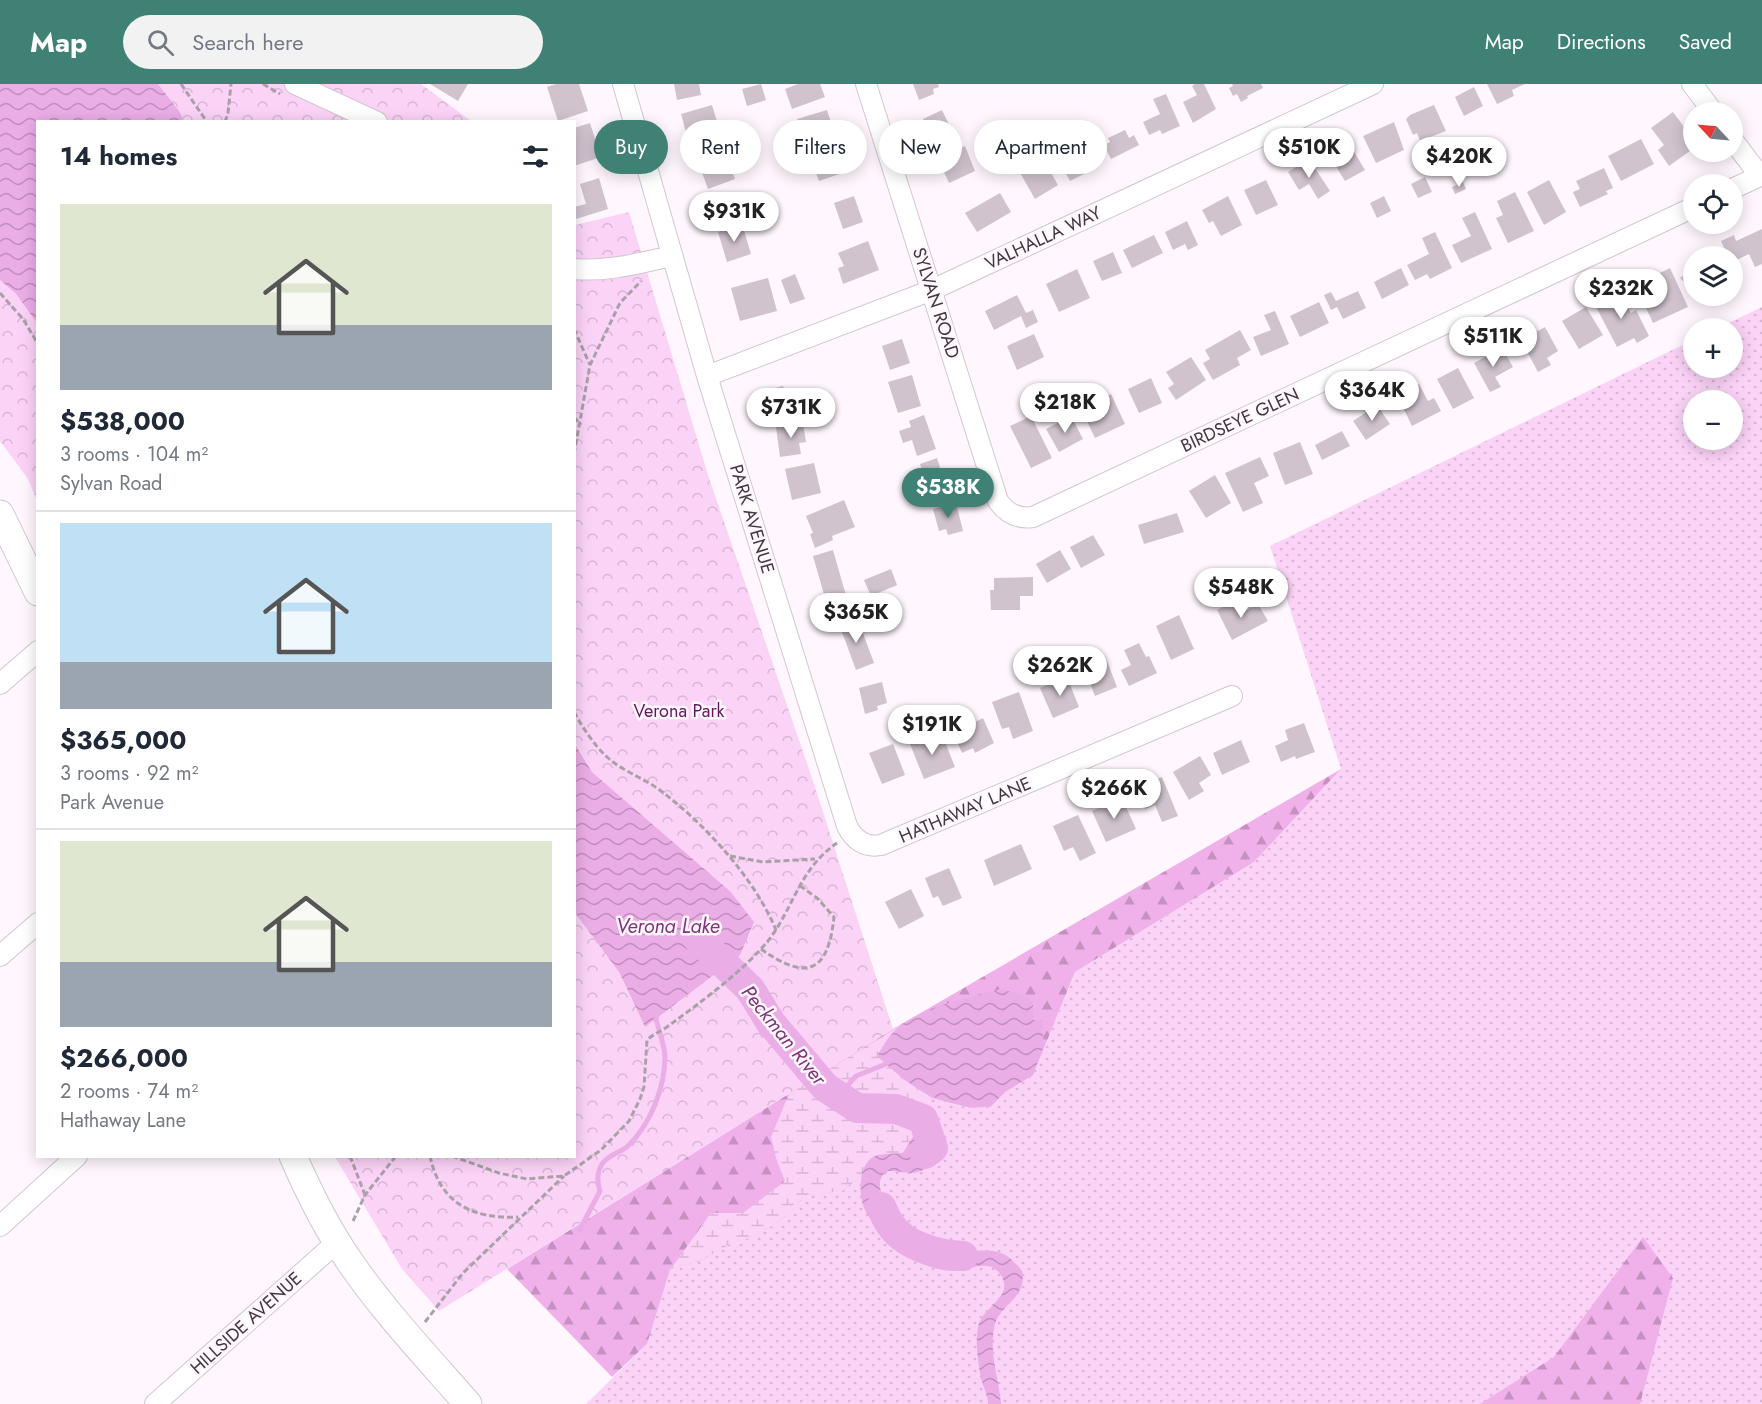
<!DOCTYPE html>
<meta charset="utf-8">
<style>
body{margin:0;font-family:Jost,sans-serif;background:#f2f2f3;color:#1f2937;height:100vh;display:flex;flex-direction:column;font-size:22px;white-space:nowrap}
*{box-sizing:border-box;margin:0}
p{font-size:20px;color:#747a83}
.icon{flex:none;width:33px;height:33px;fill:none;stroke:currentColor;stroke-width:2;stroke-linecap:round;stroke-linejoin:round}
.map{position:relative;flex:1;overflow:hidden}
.sheet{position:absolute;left:36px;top:36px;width:540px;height:1038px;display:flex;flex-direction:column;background:#fff;border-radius:0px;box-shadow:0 3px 15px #0003}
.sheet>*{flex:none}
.hud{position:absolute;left:594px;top:36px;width:570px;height:54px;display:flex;gap:12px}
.needle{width:39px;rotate:296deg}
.fabs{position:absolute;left:1683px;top:18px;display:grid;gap:12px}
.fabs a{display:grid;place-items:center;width:60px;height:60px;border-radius:50%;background:#fff;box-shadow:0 3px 15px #0003;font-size:30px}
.price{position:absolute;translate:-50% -51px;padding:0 14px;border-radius:21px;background:#fff;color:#222;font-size:20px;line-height:39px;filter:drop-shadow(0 2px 3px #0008)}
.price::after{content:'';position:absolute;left:50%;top:36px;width:18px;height:14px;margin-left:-9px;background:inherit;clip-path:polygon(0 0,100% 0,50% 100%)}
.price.on{background:#3f8275;color:#fff}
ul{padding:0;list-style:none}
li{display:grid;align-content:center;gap:12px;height:318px;padding:0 24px}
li+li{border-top:2px solid #e0e1e3}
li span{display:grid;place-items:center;height:186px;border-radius:0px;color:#555}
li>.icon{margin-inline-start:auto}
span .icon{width:108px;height:108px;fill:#fffc;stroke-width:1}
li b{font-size:26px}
h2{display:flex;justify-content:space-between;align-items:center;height:72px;padding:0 24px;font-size:26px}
.tag{padding:0 21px;border-radius:27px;background:#fff;box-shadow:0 3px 15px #0003;font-size:21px;line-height:54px}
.tag.on{background:#3f8275;color:#fff}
header{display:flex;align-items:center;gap:36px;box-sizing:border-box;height:84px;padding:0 30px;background:#3f8275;color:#fff}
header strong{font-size:28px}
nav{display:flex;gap:33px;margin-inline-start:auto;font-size:21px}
.search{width:420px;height:54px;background:#f2f2f3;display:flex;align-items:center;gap:15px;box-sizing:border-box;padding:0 21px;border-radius:33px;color:#747a83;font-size:22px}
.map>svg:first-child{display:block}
</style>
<header>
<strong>Map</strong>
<div class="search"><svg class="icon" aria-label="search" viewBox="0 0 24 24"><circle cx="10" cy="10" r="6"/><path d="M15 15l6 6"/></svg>Search here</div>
<nav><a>Map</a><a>Directions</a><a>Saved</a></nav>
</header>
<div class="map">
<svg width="1762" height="1320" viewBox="0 0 1762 1320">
<defs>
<pattern id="grass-dots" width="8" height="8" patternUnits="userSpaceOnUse" patternTransform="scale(1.5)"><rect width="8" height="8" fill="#fbd3f7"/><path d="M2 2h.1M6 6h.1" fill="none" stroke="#d8b6d5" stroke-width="1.8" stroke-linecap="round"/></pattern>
<pattern id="forest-firs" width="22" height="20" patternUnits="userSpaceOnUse" patternTransform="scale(1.5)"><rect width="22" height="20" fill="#f0b1eb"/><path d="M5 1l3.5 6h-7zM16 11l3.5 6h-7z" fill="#c491c0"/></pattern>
<pattern id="wetland-marsh" width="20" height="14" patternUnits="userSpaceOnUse" patternTransform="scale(1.5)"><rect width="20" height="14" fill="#fbd3f7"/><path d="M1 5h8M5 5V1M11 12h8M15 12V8" fill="none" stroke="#d8b6d5"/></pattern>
<pattern id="park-crowns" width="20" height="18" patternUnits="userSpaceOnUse" patternTransform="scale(1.5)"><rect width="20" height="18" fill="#fbd3f7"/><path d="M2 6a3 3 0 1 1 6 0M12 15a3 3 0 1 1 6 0" fill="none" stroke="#d8b6d5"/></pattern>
<pattern id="water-waves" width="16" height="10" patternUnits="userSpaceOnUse" patternTransform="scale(1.5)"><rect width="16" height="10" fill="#ebade6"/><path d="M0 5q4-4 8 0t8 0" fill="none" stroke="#c08ebc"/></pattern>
</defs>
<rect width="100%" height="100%" fill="#fff6fe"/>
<!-- grass -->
<path fill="url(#grass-dots)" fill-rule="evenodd" d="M1762 223V1320H586L647 1260 670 1186 699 1177 732 1159 749 1154 775 1140 797 1123 803 1112 842 1107 862 1089 932 1014 969 1024 990 1023 1005 1008 1033 991 1075 888 1254 778 1341 685 1270 462 1693 256 1694 284H1732V244H1718ZM1694 316H1732V356H1694Z"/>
<!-- forest -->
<path fill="url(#forest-firs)" d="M1341 685 1254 778 1075 888 1033 991 1005 1008 990 1023 970 1024 932 1014 903 1069 862 1089 855 1097 842 1107 803 1112 797 1123 775 1140 749 1154 732 1159 699 1177 670 1186 647 1260 612 1293 507 1185 893 945Z
M1643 1153 1673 1194 1640 1320H1480L1554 1273Z"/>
<!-- wetland -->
<path fill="url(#wetland-marsh)" d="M903 940 886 957 900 993 932 1014 926 1031 903 1069 876 1072 855 1097 842 1107 803 1112 797 1123 775 1140 749 1154 732 1159 699 1177 670 1186 711 1129H743L785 1097 776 1074 771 1053 789 1010Z"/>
<!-- park -->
<path fill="url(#park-crowns)" d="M158 0H421L471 37H184L180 28Z
M629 128 708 391 813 697 893 945 439 1227 402 1185 335 1073 574 1072 575 829 619 888 645 943 730 807 592 688 575 658V141Z
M0 196 16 210 37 239V417L28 395 0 357Z"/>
<!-- water -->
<path fill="url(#water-waves)" d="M0 0H158L180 28 184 37 38 38 37 239 16 210 0 196Z
M574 658 592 688 730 807 754 838 740 871 645 943 619 888 575 829Z
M1001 905 1022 911 1033 918V936H1042L1044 962 1033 991 1005 1008 990 1023C939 1024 913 1005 877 972 884 960 892 947 904 939 931 921 970 913 1001 905Z
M926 1031C934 1035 944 1047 941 1058 940 1065 939 1059 937 1066 934 1073 933 1081 925 1085 912 1093 901 1086 888 1087 883 1090 881 1092 880 1098 878 1113 902 1153 913 1163 921 1167 928 1164 936 1164 944 1164 951 1167 959 1167 988 1168 1001 1159 1022 1187 1028 1213 1000 1221 995 1240 988 1267 999 1294 1001 1320H988C988 1310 983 1303 981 1294 978 1278 975 1259 978 1243 981 1224 1013 1214 1002 1193 990 1171 969 1188 952 1187 933 1186 912 1177 897 1165 886 1155 872 1139 865 1126 858 1111 858 1079 875 1072 883 1069 895 1070 903 1069Z"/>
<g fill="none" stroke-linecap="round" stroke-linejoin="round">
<!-- stream -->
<path stroke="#ebade6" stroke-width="5" d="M839 1011 856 992 886 980
M579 1147 600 1107C597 1098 597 1088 602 1080 609 1070 621 1069 629 1061 651 1039 665 1003 665 972 664 960 659 947 656 935L657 930"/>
<!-- river -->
<path stroke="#ebade6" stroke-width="30" d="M698 855 750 905 771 939 825 1003 857 1024 896 1025 923 1035 933 1064 925 1070
M881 1123C884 1128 886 1135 890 1140 904 1162 938 1171 963 1172"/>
</g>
<!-- building -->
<path fill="#d0c3ce" d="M430 0H468L458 17Z
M556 0H579L588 27 558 37 547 3Z
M674 0H699L701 11 677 16Z
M761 0 766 16 747 22 742 5Z
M798 0H820L825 13 792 25 785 5Z
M913 0H938L939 3 933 5 934 10 919 16Z
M1195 0H1204L1216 25 1193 39 1183 18 1197 11 1192 2Z
M1232 0H1261L1263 4 1247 12 1248 14 1241 18 1237 10 1233 12 1229 4 1233 2Z
M1487 0H1525L1512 6 1514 12 1497 20Z
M1474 3 1483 22 1464 32 1455 13Z
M1166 10 1180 42 1162 50 1160 46 1149 51 1143 38 1160 30 1153 15Z
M712 21 722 54 690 63 681 30Z
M1434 21 1446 47 1420 57 1417 49 1413 51 1406 35 1410 31Z
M827 26 834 48 804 58 797 35Z
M942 26 953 49 934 59 923 35Z
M1673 28 1687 47 1684 49 1694 64 1669 82 1658 66 1664 61 1651 44Z
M1394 38 1404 66 1376 79 1363 52Z
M590 39 601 73 574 82V44Z
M1125 46 1129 54 1134 51 1139 61 1111 75 1104 61 1110 58 1108 54Z
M1641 55 1654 80 1621 97 1608 72Z
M1347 56 1365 86 1345 97 1327 68Z
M1078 60 1092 86 1070 97 1061 80 1067 76 1063 68Z
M965 62 975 87 949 99 938 75Z
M724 65 735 95 708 105 697 75Z
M840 66 848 87 819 97 811 76Z
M1042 73 1058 101 1035 115 1019 87Z
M1309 75 1330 107 1318 115 1309 100 1299 106 1288 88Z
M1457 77 1464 91 1454 96 1447 82Z
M1604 84 1613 104 1606 107 1608 110 1580 123 1573 108 1580 105 1576 97Z
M1425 93 1432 108 1418 114 1411 100Z
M599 94 608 125 576 135 574 123 586 120 580 100Z
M1266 96 1278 121 1256 131 1244 106Z
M1549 96 1566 128 1544 141 1527 108Z
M1463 98 1466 105 1455 110 1452 103Z
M1515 108 1534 147 1508 159 1496 134 1503 131 1497 117Z
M1000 109 1011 128 977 148 965 129Z
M854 112 863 138 843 145 834 119Z
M1228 112 1242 141 1221 152 1213 137 1209 139 1202 126Z
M1384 112 1391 127 1377 134 1370 119Z
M1475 128 1492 165 1461 179 1452 161 1471 152 1462 134Z
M1187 137 1198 161 1188 166 1185 160 1173 166 1165 148Z
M742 140 751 170 727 178 718 148Z
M1762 145V180L1755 183 1749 170 1732 178V172H1728L1721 157 1734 151 1736 157Z
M1435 148 1452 184 1430 195 1427 190 1415 196 1407 181 1429 170 1422 154Z
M1154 151 1163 169 1132 184 1123 166Z
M868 157 879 186 843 200 838 184 844 182 838 169Z
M1113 168 1122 189 1102 197 1093 177Z
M1694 183V209L1680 194Z
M1401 184 1409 201 1382 215 1374 198Z
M1670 184 1688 223 1653 239 1635 201Z
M1077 185 1090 214 1059 228 1046 200Z
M795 190 805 215 790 220 781 196Z
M768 194 777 227 740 237 731 204Z
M1618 206 1631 229 1636 226 1649 252 1637 259 1634 254 1617 263 1594 219Z
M1358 207 1366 224 1343 235 1337 223 1331 226 1324 211 1331 208 1336 217Z
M1017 211 1026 229 1033 226 1038 238 1026 244 1021 232 994 246 985 227Z
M1319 218 1329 239 1300 253 1290 232Z
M1586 223 1603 251 1579 265 1562 237Z
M1275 227 1289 260 1261 272 1253 253 1271 246 1264 231Z
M1545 243 1558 267 1547 274 1551 281 1538 288 1521 256Z
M1240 246 1251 266 1237 274 1240 281 1213 296 1203 279 1210 275 1205 266Z
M1034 250 1044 273 1017 286 1007 262Z
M902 255 910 279 890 286 882 262Z
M1502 264 1513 283 1495 293 1501 303 1490 308 1474 279Z
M1191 273 1206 296 1176 316 1168 304 1174 300 1166 288Z
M1458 284 1474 314 1453 325 1437 295Z
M912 291 921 322 898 329 888 298Z
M1151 294 1162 319 1139 329 1128 305Z
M1419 300 1428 317 1434 314 1441 327 1412 342 1397 311Z
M783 302 791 327 767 334 760 308Z
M1111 310 1125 340 1095 354 1081 325Z
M1377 321 1390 340 1366 356 1353 337Z
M924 331 936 365 917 372 912 356 903 359 899 347 911 343 909 337Z
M1031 332 1052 374 1031 384 1010 342Z
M1071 332 1083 355 1059 368 1046 345Z
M803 339 806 358 799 359 801 370 780 373 776 343Z
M1342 347 1350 362 1322 376 1315 361Z
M1300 358 1313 390 1285 401 1273 369Z
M1260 373 1269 392 1254 399 1263 419 1243 428 1225 389Z
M937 374 948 408 931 414 920 380Z
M814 379 821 409 792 416 785 385Z
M1215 391 1231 419 1206 434 1189 407Z
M844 416 855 443 832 452 833 456 815 464 810 450 813 449 806 432Z
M956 419 963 447 948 451 946 445 939 447 933 425Z
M1177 429 1184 448 1144 460 1138 441Z
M1093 451 1105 471 1081 484 1070 463Z
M833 466 847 515 827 521 813 472Z
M1060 466 1071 485 1047 499 1036 480Z
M891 485 897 501 871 512 864 496Z
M1033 493V512H1020V526H991L990 506H994V494Z
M1235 517 1241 529 1258 520 1268 537 1232 556 1217 526Z
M1179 531 1194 565 1171 576 1156 542Z
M857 533 874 579 856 586 839 540Z
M1139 559 1146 573 1149 572 1157 589 1129 602 1121 586 1131 581 1124 566Z
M1105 572 1117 603 1095 612 1083 581Z
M1067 593 1079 623 1053 634 1040 604Z
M882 598 887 619 877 622 878 626 865 630 859 604Z
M1019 608 1033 647 1013 655 1009 643 1002 645 992 618Z
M983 634 994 659 975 669 973 664 962 669 953 649Z
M1304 639 1315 668 1296 675 1295 672 1281 678 1275 662 1288 656 1285 646Z
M941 648 955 683 924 695 910 660Z
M1241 656 1250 678 1222 691 1213 669Z
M893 660 905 691 882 700 869 669Z
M1200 672 1211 691 1199 699 1204 707 1189 716 1173 688Z
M1162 693 1178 732 1162 738 1155 721 1145 725 1136 704Z
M1122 714 1136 745 1106 758 1092 727Z
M1078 731 1096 769 1080 777 1073 763 1064 767 1053 742Z
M1021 760 1032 785 994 802 984 776Z
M949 784 962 814 943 822 938 812 933 814 925 794Z
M911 805 924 832 899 845 885 818Z"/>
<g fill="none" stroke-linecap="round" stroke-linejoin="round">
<defs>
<path id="minor" d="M295 0 377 38
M623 0 707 292 847 742C854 756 865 764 881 761L1232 612
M866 0 998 417C1007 430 1018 435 1033 433L1694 123
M1692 0 1713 28
M1732 55 1760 92 1732 105
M574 185C608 188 639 179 672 172
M707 292 932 206 1373 0
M0 600 38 567
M0 872 38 839
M0 1142 77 1072
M155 1320 337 1158"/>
<path id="secondary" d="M0 430 38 508
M293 1072C309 1109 327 1145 350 1178 385 1229 428 1274 468 1320"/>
</defs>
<!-- minor casing -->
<use href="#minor" stroke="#d3c6d1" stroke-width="22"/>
<!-- secondary casing -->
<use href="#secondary" stroke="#d3c6d1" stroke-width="29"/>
<!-- path -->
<path stroke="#a9a1a8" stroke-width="3" stroke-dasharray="6 3" stroke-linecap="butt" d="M181 0 207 38
M263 0 280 10
M225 38 228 29 231 0
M0 209 23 235 38 260
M574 245 590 281
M574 333 581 341
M574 370 590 281 620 219 641 197
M574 628C583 644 594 661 607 673 622 687 644 694 661 707 705 740 755 795 776 846
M730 772 763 778 815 775
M761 865C806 897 828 890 834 833L817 814 799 801
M350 1072 365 1111
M430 1072C440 1120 473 1135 518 1133
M452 1072 499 1089 527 1095 564 1092 601 1066 629 1037 640 1015 644 1003 647 956C653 950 660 948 667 943 698 920 733 895 760 866 793 832 795 788 837 759
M353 1137 365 1111 396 1072
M425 1238 463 1189 564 1092"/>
<!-- minor -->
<use href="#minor" stroke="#fff" stroke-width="20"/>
<!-- secondary -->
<use href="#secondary" stroke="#fff" stroke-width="27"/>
</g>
<g text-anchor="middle" stroke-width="5" stroke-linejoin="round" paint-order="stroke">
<!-- street labels -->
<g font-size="18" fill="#403a3f" stroke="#fff6fe">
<text transform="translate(1043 154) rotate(-25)" y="6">VALHALLA WAY</text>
<text transform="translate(936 219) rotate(72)" y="6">SYLVAN ROAD</text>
<text transform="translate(1240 336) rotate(-25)" y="6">BIRDSEYE GLEN</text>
<text transform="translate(752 435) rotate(73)" y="6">PARK AVENUE</text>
<text transform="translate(965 726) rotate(-23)" y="6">HATHAWAY LANE</text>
<text transform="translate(246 1239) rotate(-42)" y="6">HILLSIDE AVENUE</text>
</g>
<!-- park labels -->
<g font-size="18" fill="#61195f" stroke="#fff6fe">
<text x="679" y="633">Verona Park</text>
</g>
<!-- water labels -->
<g font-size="20" font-style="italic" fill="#7c3479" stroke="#fff6fe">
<text x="668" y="849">Verona Lake</text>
<text transform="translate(784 951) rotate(51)" y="7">Peckman River</text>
</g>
</g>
</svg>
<div class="fabs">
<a><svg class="needle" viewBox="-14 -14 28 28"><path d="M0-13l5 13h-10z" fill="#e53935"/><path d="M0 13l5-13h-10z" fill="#747a83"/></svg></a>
<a><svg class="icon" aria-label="locate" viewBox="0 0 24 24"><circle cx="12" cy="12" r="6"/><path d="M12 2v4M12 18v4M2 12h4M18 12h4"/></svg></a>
<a><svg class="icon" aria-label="layers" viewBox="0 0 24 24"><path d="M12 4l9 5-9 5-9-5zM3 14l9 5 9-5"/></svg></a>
<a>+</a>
<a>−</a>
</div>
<b class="price" style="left:1309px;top:95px">$510K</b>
<b class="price" style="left:1459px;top:104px">$420K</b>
<b class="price" style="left:734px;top:159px">$931K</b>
<b class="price" style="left:1621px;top:236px">$232K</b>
<b class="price" style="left:1493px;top:284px">$511K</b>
<b class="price" style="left:1372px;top:338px">$364K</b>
<b class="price" style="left:1065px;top:350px">$218K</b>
<b class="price" style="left:791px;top:355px">$731K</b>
<b class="price on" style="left:948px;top:435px">$538K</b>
<b class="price" style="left:1241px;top:535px">$548K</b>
<b class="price" style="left:856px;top:560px">$365K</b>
<b class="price" style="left:1060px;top:613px">$262K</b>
<b class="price" style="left:932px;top:672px">$191K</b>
<b class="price" style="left:1114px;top:736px">$266K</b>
<div class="hud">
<a class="tag on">Buy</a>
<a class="tag">Rent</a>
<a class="tag">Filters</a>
<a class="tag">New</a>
<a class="tag">Apartment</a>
</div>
<section class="sheet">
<h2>14 homes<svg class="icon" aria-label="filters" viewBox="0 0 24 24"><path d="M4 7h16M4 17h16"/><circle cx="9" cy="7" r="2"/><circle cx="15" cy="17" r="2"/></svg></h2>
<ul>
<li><span style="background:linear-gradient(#dfe7d0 65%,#9aa5b1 0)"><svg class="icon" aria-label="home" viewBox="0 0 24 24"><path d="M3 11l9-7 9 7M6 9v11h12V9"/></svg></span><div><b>$538,000</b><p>3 rooms · 104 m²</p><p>Sylvan Road</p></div></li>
<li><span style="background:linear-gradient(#bfe0f5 75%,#9aa5b1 0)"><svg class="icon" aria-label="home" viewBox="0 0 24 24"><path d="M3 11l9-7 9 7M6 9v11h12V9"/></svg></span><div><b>$365,000</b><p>3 rooms · 92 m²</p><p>Park Avenue</p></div></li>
<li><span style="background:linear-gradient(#dfe7d0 65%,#9aa5b1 0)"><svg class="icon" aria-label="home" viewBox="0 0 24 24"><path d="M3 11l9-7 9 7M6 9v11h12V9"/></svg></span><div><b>$266,000</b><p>2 rooms · 74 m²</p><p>Hathaway Lane</p></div></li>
</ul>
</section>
</div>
